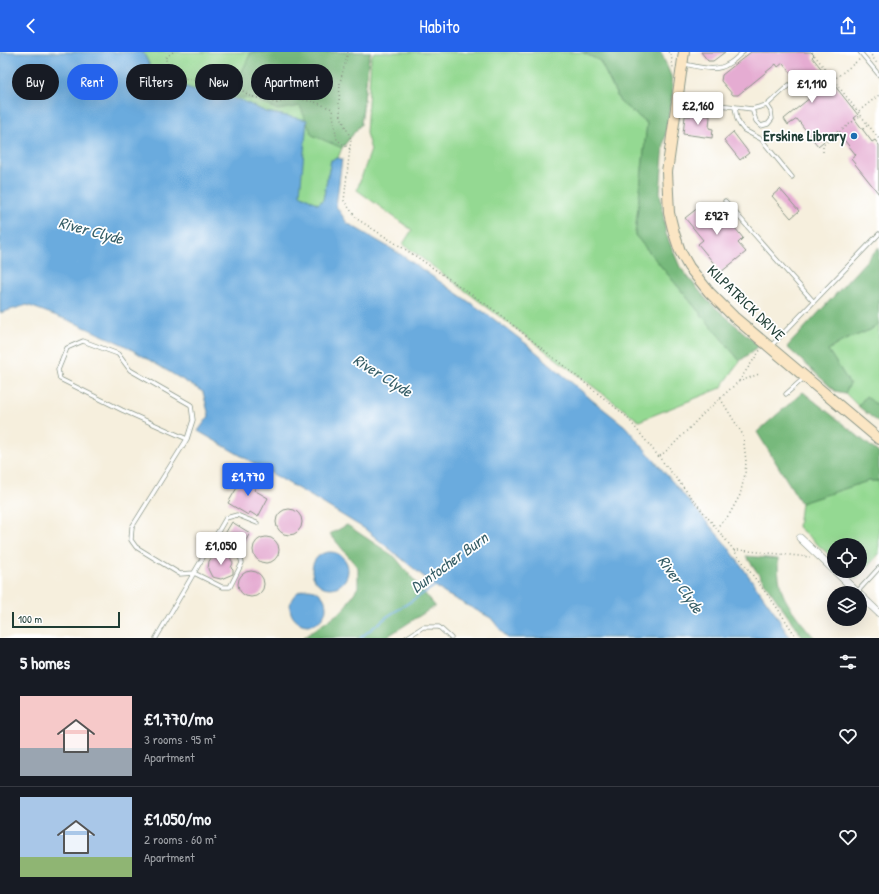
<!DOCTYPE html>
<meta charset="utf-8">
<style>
body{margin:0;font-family:"Patrick Hand",sans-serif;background:#242831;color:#f1f3f6;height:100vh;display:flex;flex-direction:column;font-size:15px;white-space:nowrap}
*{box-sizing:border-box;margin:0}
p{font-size:13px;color:#9ea1a6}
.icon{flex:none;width:22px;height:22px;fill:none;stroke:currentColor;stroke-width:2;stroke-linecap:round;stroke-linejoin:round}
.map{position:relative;height:586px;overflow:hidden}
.panel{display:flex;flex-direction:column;background:#171b24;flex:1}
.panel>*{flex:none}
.guide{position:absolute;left:12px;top:12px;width:400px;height:36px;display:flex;gap:8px}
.controls{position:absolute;left:827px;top:486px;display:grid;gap:8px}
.controls a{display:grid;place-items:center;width:40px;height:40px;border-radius:50%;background:#171b24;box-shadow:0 4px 16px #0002;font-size:20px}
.scale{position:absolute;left:12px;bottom:10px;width:108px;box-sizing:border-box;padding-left:4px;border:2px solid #1f3d34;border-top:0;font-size:11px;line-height:14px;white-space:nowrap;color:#1f3d34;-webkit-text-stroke:3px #fff;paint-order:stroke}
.price{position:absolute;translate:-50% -34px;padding:0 9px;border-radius:4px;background:#fff;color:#222;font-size:13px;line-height:26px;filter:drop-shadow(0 1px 2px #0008)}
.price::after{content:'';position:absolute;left:50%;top:24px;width:12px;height:9px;margin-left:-6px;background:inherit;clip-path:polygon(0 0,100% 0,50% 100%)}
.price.active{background:#2563eb;color:#fff}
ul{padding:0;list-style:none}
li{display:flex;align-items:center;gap:12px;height:100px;padding:0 20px}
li+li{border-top:1px solid #363941}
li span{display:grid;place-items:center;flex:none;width:112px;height:80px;border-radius:0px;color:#555}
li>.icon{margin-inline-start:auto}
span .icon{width:48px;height:48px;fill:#fffc;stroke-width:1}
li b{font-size:17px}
h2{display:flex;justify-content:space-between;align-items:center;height:48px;padding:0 20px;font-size:17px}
.chip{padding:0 14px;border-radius:18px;background:#171b24;box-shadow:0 4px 16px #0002;font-size:14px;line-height:36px}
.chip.active{background:#2563eb;color:#fff}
header{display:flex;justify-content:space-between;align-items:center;height:52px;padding:0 20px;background:#2563eb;color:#fff;font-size:18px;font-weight:600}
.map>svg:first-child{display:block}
</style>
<header><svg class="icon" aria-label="back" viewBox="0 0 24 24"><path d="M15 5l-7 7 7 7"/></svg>Habito<svg class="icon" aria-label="share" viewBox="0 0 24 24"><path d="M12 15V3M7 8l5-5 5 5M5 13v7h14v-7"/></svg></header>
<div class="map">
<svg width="879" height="586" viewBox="0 0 879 586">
<rect width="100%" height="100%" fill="#fff"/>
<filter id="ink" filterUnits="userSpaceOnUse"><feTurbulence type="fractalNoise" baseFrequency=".025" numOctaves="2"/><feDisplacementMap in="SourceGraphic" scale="8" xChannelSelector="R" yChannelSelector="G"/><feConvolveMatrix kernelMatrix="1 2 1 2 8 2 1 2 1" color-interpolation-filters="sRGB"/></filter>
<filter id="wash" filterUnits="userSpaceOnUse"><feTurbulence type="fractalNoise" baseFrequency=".012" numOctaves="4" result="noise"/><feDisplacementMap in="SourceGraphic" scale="16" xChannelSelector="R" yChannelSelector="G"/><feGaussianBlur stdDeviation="0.9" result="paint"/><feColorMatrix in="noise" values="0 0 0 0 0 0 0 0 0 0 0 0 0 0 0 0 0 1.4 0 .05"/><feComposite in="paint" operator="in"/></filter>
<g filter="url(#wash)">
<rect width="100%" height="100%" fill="#f6efdd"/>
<!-- green -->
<path fill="#94d992" stroke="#5a8b63" d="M143 0H371L369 5 361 72 342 96 338 106 331 108 323 148 318 152 299 142 307 68 266 60 241 48 209 43 155 24Z
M374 0H582L600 9 620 50 647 71 635 183 740 309 721 336 639 369 403 192 412 178 357 138 371 98 366 81 371 5Z
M879 272V355L866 344 858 354 845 341 850 332 828 298 843 289 870 278Z
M868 429H879V502L856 527 847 519H860V493H834V507L798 475 801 451Z"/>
<!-- forest -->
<path fill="#77b97c" stroke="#4b7b58" d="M251 0H371L369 5 361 72 342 96 312 83 300 54 278 58 257 48 224 43V38L239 26Z
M582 0H661L671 24 673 39 664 91 660 140 666 182 680 215 706 247 759 294 740 309 635 183 647 71 620 50 600 9Z
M879 195V272L870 278 843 289 828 298 850 332 845 341 835 339 787 295Z
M803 340 879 401V429H868L801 451 757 380Z
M866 344 879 355V371L858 354Z
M347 473 395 505 435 554 385 586H303L343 558 358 535V516L330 482Z
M746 504 778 507C778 519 779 531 783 542 787 553 806 577 815 586H803Z"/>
<!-- water -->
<path fill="#6aabde" stroke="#447489" d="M0 0H143L155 24 209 43 241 48 266 60 307 68 300 142 318 152 323 148 331 108 338 106 342 107 336 154 347 171 397 200 491 265 528 293 592 348 625 374 728 495 773 558 790 586H507L491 566 444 541 365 477 309 443 198 379 209 364 203 340 124 293 73 270 27 253 0 261Z
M312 518a18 18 0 1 1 36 0a18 18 0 1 1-36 0Z
M290 555a18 18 0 1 1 36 0a18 18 0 1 1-36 0Z"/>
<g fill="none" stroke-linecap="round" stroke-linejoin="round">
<!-- stream -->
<path stroke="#6aabde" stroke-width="2" d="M360 586 388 564 438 532"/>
</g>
<g id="blocks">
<!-- building -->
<path fill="#e5acd2" d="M701 0H725L713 9H708Z
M751 0H811L814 3 812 5 858 63 854 66 872 90 875 88 879 93V142L851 107 856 103 837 79 818 94 797 67 788 73 784 67 811 45 783 11 778 15 776 12 738 43H733L721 29 722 23Z
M691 62 710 64 709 76 713 77 712 86 683 82 685 64H691Z
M733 80 749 101 740 108 724 88Z
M780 137 799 159 791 166 772 144Z
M704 151 713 162 720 157 743 186 738 191 746 200 721 220 698 192 703 188 685 166Z
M245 422 259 430 254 438 268 446 258 465 250 460 248 463 228 451Z
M276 470a13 13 0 1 1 26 0a13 13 0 1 1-26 0Z
M232 470 250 481 242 495 223 485Z
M253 498a13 13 0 1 1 26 0a13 13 0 1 1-26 0Z
M218 501 226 502 230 505 233 511 231 516 233 518V522L221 527 212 525 208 517 209 509 214 503Z
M238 532a13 13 0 1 1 26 0a13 13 0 1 1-26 0Z"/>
</g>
</g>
<g filter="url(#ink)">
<use href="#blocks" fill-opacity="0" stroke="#8a9688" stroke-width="1"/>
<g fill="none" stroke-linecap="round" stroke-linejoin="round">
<defs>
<path id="lane" d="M860 0 879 23
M684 12C697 14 716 21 728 12 734 9 738 4 743 0
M679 48 752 57 767 53 789 33
M735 55 737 67 740 73 744 78 761 87 792 125
M752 57 756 69 761 74 768 72 772 67 771 59 767 53
M725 149 813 249
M771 294 879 182
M786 342 804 326
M187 387 122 358 60 327 58 318 67 296 83 289 118 302 130 318 191 353 193 368 187 387 132 475 131 488 136 495 180 522 194 521 222 535H230L242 511 240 504 213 488
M857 540 879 516
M156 586 226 466 237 463 257 471
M406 586 423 575H439L451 586"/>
<path id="street" d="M800 486 834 518
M835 519 858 541
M860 543 879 561"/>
<path id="secondary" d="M684 0 667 120 669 161 674 181 680 199 689 215 709 240 734 265 879 387"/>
</defs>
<!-- lane casing -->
<use href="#lane" stroke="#8a9688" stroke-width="5"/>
<!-- street casing -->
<use href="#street" stroke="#8a9688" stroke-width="8"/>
<!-- secondary casing -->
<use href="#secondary" stroke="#8a9688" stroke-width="12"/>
<!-- path -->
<path stroke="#8a9688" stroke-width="1.5" stroke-dasharray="1 3" stroke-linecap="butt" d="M173 0 165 6 169 14 182 26 233 32 250 44 277 51 294 46 315 50 332 57 337 88 350 97
M348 0 340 30 339 51 341 65 351 87 344 149 357 167 414 203 493 257 626 364 729 492 776 554 797 586
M668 0 671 2 673 16
M812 0 879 87
M869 0 878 13
M833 28 860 7
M859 59 879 43
M863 77 868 73
M823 100V93L861 63
M739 329 761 297
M660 404 671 395 704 361 738 330 759 322
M716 476 729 463 740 443 745 422 746 409 743 383 720 346
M734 499 738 498 810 505"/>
<!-- lane -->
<use href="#lane" stroke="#fff" stroke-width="3.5"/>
<!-- street -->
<use href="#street" stroke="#fff" stroke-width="7"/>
<!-- secondary -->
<use href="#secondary" stroke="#fbe6c4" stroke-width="10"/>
</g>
</g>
<!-- markers -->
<circle fill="#1f6fb2" stroke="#fff" stroke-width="1.5" cx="854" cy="84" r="4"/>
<g text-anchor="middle" stroke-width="3.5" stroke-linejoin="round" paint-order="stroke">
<!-- poi labels -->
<g font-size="15" font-weight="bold" fill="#1f3d34" stroke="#fff" text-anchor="end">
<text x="846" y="89">Erskine Library</text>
</g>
<!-- street labels -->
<g font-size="15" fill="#1f3d34" stroke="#fff">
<text transform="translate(746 251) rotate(44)" y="5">KILPATRICK DRIVE</text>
</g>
<!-- water labels -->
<g font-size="16" font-style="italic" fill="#365e67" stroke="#fff">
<text transform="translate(91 178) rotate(15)" y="6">River Clyde</text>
<text transform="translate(383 323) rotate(32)" y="6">River Clyde</text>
<text transform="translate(449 510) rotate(-36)" y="6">Duntocher Burn</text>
<text transform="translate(681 532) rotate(55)" y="6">River Clyde</text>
</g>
</g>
</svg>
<div class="controls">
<a><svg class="icon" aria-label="locate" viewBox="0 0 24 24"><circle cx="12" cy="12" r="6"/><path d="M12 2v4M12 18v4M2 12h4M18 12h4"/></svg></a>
<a><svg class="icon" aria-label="layers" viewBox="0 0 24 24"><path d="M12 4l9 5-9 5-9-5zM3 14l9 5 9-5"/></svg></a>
</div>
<div class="scale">100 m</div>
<b class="price" style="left:812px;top:52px">£1,110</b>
<b class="price" style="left:698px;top:74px">£2,160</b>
<b class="price" style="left:717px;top:184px">£927</b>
<b class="price active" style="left:248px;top:445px">£1,770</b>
<b class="price" style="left:221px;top:514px">£1,050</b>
<div class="guide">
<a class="chip">Buy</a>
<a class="chip active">Rent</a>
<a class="chip">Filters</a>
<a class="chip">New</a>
<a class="chip">Apartment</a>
</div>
</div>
<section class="panel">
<h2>5 homes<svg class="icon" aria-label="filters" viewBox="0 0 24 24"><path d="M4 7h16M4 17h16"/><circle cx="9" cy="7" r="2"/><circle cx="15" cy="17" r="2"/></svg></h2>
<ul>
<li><span style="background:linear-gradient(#f6c9c9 65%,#9aa5b1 0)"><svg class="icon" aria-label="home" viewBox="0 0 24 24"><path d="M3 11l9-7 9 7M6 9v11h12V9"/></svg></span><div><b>£1,770/mo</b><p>3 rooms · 95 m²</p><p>Apartment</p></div><svg class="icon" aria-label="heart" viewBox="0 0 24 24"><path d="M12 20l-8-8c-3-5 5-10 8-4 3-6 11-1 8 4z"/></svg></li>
<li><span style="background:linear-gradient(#a9c7e8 75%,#8fb573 0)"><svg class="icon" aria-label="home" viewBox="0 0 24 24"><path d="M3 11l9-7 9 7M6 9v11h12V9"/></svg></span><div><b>£1,050/mo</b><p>2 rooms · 60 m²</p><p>Apartment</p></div><svg class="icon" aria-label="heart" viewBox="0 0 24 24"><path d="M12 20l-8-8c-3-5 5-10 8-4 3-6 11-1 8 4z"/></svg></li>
</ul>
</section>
